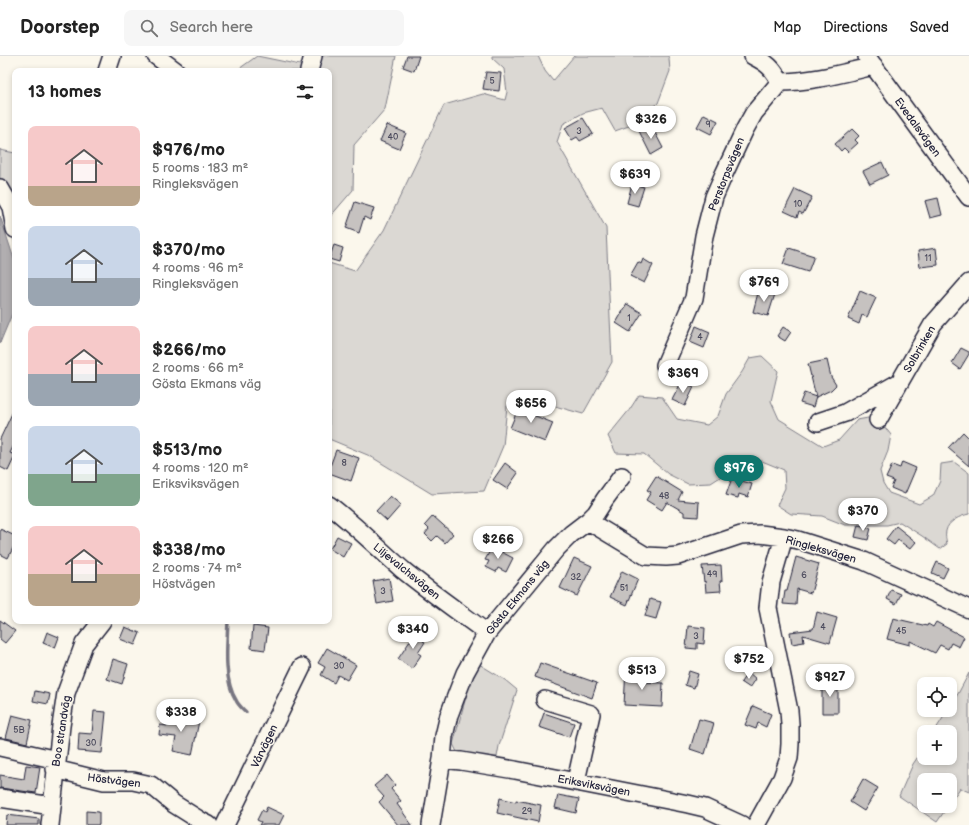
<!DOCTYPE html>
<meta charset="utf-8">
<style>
body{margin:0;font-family:"Balsamiq Sans",sans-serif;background:#f6f6f6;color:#222;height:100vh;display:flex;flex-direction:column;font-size:15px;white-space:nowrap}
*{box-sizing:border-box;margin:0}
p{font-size:13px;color:#767676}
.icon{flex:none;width:22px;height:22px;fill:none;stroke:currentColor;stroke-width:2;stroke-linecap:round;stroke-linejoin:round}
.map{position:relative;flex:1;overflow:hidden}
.details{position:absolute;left:12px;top:12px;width:320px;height:556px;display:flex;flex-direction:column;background:#fff;border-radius:8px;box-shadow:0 2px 6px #0003}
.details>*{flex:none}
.tools{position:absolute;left:917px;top:621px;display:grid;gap:8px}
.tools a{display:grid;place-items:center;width:40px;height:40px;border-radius:8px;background:#fff;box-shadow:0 2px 6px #0003;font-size:20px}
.price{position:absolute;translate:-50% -34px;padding:0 9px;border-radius:14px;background:#fff;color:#222;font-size:13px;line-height:26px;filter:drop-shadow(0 1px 2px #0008)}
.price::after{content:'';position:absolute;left:50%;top:24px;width:12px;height:9px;margin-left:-6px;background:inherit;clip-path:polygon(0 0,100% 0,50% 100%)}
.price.on{background:#0f766e;color:#fff}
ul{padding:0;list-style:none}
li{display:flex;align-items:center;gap:12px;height:100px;padding:0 16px}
li span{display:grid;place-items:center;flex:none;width:112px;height:80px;border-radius:8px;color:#555}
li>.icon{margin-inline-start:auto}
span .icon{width:48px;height:48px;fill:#fffc;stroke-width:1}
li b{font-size:17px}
h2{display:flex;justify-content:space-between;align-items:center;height:48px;padding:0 16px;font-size:17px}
header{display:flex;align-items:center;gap:24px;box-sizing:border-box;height:56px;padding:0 20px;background:#fff;border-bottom:1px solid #e0e0e0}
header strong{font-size:19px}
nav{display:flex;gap:22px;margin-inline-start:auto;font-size:14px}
.search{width:280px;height:36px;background:#f6f6f6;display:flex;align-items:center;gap:10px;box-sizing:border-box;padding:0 14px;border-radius:8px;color:#767676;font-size:15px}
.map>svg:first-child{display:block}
</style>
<header>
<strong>Doorstep</strong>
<div class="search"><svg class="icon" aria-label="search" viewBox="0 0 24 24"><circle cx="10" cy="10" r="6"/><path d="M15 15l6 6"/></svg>Search here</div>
<nav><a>Map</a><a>Directions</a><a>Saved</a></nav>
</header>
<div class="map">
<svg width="969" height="769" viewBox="0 0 969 769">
<rect width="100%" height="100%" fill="#fbf7ec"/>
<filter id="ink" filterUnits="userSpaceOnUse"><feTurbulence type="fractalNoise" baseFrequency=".025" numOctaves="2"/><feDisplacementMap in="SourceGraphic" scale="8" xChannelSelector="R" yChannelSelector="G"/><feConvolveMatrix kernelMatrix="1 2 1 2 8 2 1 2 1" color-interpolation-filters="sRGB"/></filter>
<g filter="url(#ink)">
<!-- green -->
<path fill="#dbd8d3" stroke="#7e7d87" d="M257 0 305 10 304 15H236Z
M318 0H396L385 53 354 89 353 134 329 162V15H314Z
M492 0H538L545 15 553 25 574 0H668L669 2 670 15 658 47 637 67 615 75 602 52 583 57 563 68 557 86 606 172 612 306 583 358 523 341 507 350 503 390 484 435 432 438 370 400 329 383V207L355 215 384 174 444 49 483 38 505 44 507 36 504 13 492 2Z
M0 93V94L15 97V189L9 159 0 140Z
M762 300 778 315 771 345 779 363 823 390 839 384 857 364 868 362 884 370 891 379 888 395 880 415 883 427 889 437 919 448 933 440 940 425 941 408 954 406 969 417V458C960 460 948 465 946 475 945 479 946 484 947 488L940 493 922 480 900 466 887 469H845L822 460 791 458 777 449 785 432 784 414 762 405H738L728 416 711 427 688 428 668 418 644 398 616 397 608 380 630 353 639 339 662 341 677 363 707 369 718 360 726 338 742 316 750 302Z
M479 608 505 624 517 634 499 690 496 706 458 698 453 688 471 623Z
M969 617V736L960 732 950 747V724H924V750H948L937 766 899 740 913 708 924 692V702H950V676H934L948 654H950V651L959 636Z"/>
<!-- water -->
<path fill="#b1aeb0" stroke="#787681" d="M0 160 15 206V254L12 258 0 287Z"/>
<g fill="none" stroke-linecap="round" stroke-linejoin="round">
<!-- stream -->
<path stroke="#787681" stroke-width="3.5" d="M228 565C227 588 223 624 236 644 238 649 242 652 246 656"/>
</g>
<!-- building -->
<path fill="#c6c2c0" stroke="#22223b" d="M407 0H419L414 15 403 11Z
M486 16 501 17 499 35 483 33Z
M704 58 718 65 711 78 697 71Z
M583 62 593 78 580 85 577 81 572 84 565 72Z
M387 69 406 77 399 93 380 85Z
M651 69 663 92 651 99 639 75Z
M852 73 859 80 855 84 858 87 848 96 844 92 841 95 835 88Z
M882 106 888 119 870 128 863 115Z
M632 128 644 131 638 150 627 147Z
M795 133 812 141 803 158 799 156 797 161 784 155Z
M938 142 942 159 930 162 925 145Z
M355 146 374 152 370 164 364 161 359 177 346 172Z
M334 189 343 192 339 206 329 203Z
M789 192 814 200 808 216 783 208Z
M936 192 938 209 920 211 918 195Z
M643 203 653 209 644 227 630 220 638 206 641 208Z
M759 233 775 238 768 260 753 256Z
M860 235 876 242 867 261 862 259 859 268 848 263Z
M627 248 642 257 630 276 616 267Z
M696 270 710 276 704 292 690 286Z
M783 271 791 276 785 285 777 280Z
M961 292 969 296V298L960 313 952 307Z
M827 304 831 321 836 329 831 334 816 341 813 351 800 347 804 337 816 341 808 308Z
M682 325 694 331 685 350 672 344Z
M520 348 535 353 533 359 553 367 545 386 510 372Z
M15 351V387L10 397 15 399V400L8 415 0 411V383Z
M963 376 969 382V410L948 392Z
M336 394 359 402 351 425 329 417V413Z
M902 406 916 412 905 438 891 432 894 425 886 422 892 409 900 412Z
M505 407 518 417 507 433 493 424Z
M656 420 682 436 678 444 699 446 698 461 684 460V456L667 446 662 454 646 444 651 436 647 434Z
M732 422 752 428 748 441 739 438 738 442 726 439Z
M390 440 401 449 387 465 376 455Z
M433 460 453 478 445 487 437 480 432 485 425 478 429 473 425 469Z
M858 469 871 472 868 484 855 481Z
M896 470 916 486 910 493 898 484 894 489 886 483Z
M0 473 15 480V488L8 502 0 498Z
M337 480 351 487 343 501 330 493Z
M492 491 513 502 506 516 498 512 496 516 486 511 489 505 485 504Z
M796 501 819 508 811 537 797 533 796 549 783 548 785 535H787Z
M574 502 592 510 577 540 560 532Z
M937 506 948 512 943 522 932 517Z
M721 509 722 525H720L721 535 706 536 705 525 704 526 702 510Z
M622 515 638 523 627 549 610 541Z
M389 522 393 545 377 548 373 525Z
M891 534 901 538 896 548 887 543Z
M650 543 661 546 656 563 645 560Z
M817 556 837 562 830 587 803 579 804 586 792 588 790 576 813 573Z
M893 562 927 570 928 568 933 571 936 566 964 581 959 591 951 587 948 593 940 589 935 597 910 585V589L887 583Z
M0 564 15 575 5 587 0 583Z
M253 570 268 572 265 594 251 592Z
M688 570 705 572 704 588 697 587V593L686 592Z
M125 571 140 577 135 589 120 583Z
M418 573 427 579 423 585 425 586 418 597 421 599 412 613 398 603Z
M47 576 59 581 55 592 43 587Z
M327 592 356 609 347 624 338 619 334 627 321 619 325 611 318 607Z
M113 603 128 608 122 628 107 623Z
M540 607 597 627 592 642 535 621Z
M626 613 642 614V626L663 627 662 651 624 649Z
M812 614H825V626L812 625Z
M689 615 698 618 694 632 685 629Z
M748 616 756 623 750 632 741 626Z
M822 626H838V657H822Z
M35 635 50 638 48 648 33 645Z
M753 650 771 658 766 671 758 667 756 673 745 669Z
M94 655 106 656 102 697 78 695 79 677 92 678Z
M544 657 574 667 569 681 539 671Z
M12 659 32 664 27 687 6 682Z
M171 659 199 665 192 699 173 695 176 681 159 679 160 669 168 670Z
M699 663 714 667 705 698 690 693Z
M26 709 40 711 36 737 0 732V719L24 723Z
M387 719 395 729 391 733 401 745 397 748 412 769H398L379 746 384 741 374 730Z
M863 723 878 732 864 755 850 746Z
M558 739 579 743 576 757 555 752Z
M500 742 516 746V744L541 749 538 766 497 757Z
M267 751 284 759 279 769H259L261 766 257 764 262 754 265 756Z
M86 755 99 756V769H86Z
M7 759 39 763V769H6Z"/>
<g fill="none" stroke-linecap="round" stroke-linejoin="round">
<defs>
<path id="minor" d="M156 0 176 15
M753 0C767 7 773 12 780 26
M867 1 969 141
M107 15 112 0
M309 15 313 0
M0 132 11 151 15 173
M665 309 694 242 704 180 714 141 724 118 745 73 754 57 780 26C812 26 843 17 874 10
M878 364 933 268 969 227
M818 366 845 357 900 326
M329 449C355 469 378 492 403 514 430 536 459 556 487 577
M588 465 646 500 666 501 678 500 741 479 760 478 784 481 798 484 864 505 969 553
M545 644 591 658 576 725
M0 691 57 704
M442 703 461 705 515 714 688 748 705 752 742 769
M55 713 104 725H133L151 729 174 748 201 765 209 769
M0 742 52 750
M50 769 61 670 66 637 84 588 102 565
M225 769 302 611
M431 769 442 703 444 680 449 659 458 635 465 617 487 577 556 493 571 478 588 465 596 457 605 443 622 420
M756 769 782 722 789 702 790 688V668L789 655 768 552 771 526 784 481"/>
</defs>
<!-- minor casing -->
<use href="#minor" stroke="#22223b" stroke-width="20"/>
<!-- minor -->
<use href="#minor" stroke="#fbf7ec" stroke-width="17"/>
</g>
</g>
<g text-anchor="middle" stroke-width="3" stroke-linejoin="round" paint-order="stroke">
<!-- number labels -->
<g font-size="9" fill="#4b4a5c">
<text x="492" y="28">5</text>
<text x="708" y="71">9</text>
<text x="579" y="78">3</text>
<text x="393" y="84">40</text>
<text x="798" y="151">10</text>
<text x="928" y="205">11</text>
<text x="629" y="265">1</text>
<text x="700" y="284">4</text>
<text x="344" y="410">8</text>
<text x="664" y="443">48</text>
<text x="712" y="521">49</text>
<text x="804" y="522">6</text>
<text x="576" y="524">32</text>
<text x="624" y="535">51</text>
<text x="383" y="538">3</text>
<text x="823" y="574">4</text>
<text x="901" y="578">45</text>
<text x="696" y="583">3</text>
<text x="339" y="613">30</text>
<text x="19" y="677">5B</text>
<text x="91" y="690">30</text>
<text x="527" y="758">29</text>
</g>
<!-- street labels -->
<g font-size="11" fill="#22223b" stroke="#fbf7ec">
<text transform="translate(918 71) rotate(54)" y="4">Evedalsvägen</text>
<text transform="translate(726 118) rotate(-68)" y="4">Perstorpsvägen</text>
<text transform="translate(919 293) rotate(-60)" y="4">Solbrinken</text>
<text transform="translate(821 493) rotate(16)" y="4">Ringleksvägen</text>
<text transform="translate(407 515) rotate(39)" y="4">Liljevalchsvägen</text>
<text transform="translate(517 541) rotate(-51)" y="4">Gösta Ekmans väg</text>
<text transform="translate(61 675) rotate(-81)" y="4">Boo strandväg</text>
<text transform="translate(264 690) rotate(-64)" y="4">Vårvägen</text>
<text transform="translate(114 724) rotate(7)" y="4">Höstvägen</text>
<text transform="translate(594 729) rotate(11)" y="4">Eriksviksvägen</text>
</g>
</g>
</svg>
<div class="tools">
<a><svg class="icon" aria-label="locate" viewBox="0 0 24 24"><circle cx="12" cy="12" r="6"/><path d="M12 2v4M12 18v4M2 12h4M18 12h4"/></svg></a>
<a>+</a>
<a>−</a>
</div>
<b class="price" style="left:651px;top:84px">$326</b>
<b class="price" style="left:635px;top:139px">$639</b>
<b class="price" style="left:764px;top:247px">$769</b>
<b class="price" style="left:683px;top:338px">$369</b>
<b class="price" style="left:531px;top:368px">$656</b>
<b class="price on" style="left:739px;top:433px">$976</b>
<b class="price" style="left:863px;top:476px">$370</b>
<b class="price" style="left:498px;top:504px">$266</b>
<b class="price" style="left:413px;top:594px">$340</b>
<b class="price" style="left:749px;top:624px">$752</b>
<b class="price" style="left:642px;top:635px">$513</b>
<b class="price" style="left:830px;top:642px">$927</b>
<b class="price" style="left:181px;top:677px">$338</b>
<section class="details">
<h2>13 homes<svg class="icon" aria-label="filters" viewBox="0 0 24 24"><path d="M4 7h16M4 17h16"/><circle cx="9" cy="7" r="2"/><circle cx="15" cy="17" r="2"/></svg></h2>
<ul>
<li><span style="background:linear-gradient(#f6c9c9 75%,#b9a48a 0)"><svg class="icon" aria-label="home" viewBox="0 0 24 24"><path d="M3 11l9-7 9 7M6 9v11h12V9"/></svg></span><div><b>$976/mo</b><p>5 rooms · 183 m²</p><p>Ringleksvägen</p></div></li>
<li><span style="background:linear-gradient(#c9d6e8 65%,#9aa5b1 0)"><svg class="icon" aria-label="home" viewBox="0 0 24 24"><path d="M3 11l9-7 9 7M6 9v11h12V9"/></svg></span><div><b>$370/mo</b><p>4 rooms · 96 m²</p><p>Ringleksvägen</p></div></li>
<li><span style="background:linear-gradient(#f6c9c9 60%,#9aa5b1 0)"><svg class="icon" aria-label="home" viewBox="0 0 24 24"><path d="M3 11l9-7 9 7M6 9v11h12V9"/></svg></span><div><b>$266/mo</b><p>2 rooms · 66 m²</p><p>Gösta Ekmans väg</p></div></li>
<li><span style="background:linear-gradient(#c9d6e8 60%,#7fa58c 0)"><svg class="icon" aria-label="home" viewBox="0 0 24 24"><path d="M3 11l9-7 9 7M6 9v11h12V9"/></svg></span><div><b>$513/mo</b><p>4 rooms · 120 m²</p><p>Eriksviksvägen</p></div></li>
<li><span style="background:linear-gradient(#f6c9c9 60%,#b9a48a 0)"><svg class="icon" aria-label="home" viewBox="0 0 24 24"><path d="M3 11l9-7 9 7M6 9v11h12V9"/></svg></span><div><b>$338/mo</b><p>2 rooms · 74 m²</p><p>Höstvägen</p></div></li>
</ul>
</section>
</div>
